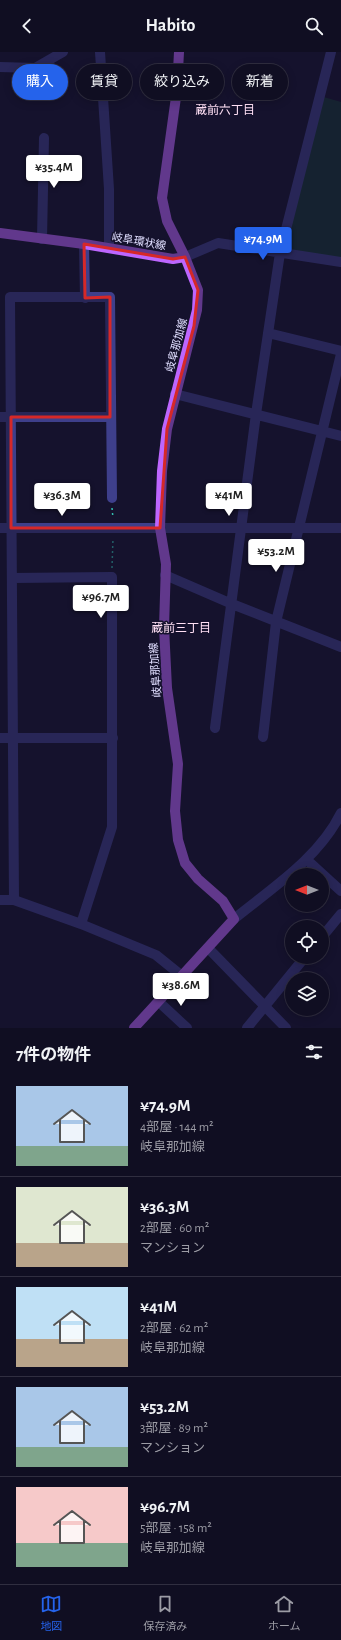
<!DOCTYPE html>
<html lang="ja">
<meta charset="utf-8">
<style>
body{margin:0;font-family:"Alegreya Sans","Noto Sans JP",sans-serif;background:#1e1c2f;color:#f1f3f6;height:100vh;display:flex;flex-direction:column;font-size:15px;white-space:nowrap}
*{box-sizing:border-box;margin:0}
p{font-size:13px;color:#9c9ca5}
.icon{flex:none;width:22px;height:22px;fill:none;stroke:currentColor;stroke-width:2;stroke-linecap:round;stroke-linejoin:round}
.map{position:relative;height:976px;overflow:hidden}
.side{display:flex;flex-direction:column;background:#100e22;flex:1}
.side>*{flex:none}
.top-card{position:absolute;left:12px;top:12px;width:317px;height:36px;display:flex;gap:8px}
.needle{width:26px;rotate:270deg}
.fabs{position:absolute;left:285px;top:816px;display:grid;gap:8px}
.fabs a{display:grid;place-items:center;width:44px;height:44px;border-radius:50%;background:#100e22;box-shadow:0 2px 10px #0003,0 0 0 1px #302e40;font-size:20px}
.price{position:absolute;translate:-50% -34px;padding:0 9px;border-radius:4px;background:#fff;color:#222;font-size:13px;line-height:26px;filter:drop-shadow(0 1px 2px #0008)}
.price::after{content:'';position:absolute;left:50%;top:24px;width:12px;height:9px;margin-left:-6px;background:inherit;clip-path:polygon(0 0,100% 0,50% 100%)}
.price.on{background:#2563eb;color:#fff}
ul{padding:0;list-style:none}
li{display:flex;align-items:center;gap:12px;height:100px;padding:0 16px}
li+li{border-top:1px solid #302e40}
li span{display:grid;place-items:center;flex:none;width:112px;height:80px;border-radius:0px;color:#555}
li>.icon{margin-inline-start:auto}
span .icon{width:48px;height:48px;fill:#fffc;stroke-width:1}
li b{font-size:17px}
h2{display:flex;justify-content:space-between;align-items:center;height:48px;padding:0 16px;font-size:17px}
.chip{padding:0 14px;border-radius:18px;background:#100e22;box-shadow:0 2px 10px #0003,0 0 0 1px #302e40;font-size:14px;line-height:36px}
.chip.on{background:#2563eb;color:#fff}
header{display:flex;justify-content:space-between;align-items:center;height:52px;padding:0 16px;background:#100e22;font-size:18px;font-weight:700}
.tab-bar{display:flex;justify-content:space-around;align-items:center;height:56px;border-top:1px solid #302e40;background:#100e22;font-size:11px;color:#9c9ca5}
.tab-bar a{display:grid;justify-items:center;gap:2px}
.tab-bar .on{color:#2563eb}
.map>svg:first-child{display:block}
</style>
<header><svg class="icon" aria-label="back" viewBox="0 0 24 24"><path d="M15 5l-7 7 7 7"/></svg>Habito<svg class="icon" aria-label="search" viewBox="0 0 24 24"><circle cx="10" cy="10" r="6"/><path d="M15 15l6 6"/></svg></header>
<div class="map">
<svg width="341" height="976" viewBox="0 0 341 976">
<rect width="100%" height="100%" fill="#15122d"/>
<!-- green -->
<path fill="#153734" d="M320 44 341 50V211L280 201Z"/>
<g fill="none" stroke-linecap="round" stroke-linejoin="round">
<!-- path -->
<path stroke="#32beae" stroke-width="1.5" stroke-dasharray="2 3" stroke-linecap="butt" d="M112 456 113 466
M112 516 113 486"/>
<!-- minor -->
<path stroke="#3e3f8b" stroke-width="10" d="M100 0 109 137V196
M0 15 35 16 63 0
M42 187 44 86
M84 192 85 246
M185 205 218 191 341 210
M268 281 341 299
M175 342 341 384
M0 365H110
M0 476H341
M165 523 232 552 341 595
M12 526 112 525V775L81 872
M215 676 256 362 280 201 331 0
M263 685 276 570 341 302
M0 686H113
M307 808 341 839
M0 848H14L81 872 156 903 182 924
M14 848 10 245H110L112 446
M234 867C272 836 319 806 341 761
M322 885 341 862
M208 896 286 976
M159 950 187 976
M247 976 305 905"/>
<!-- major -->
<path stroke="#bd66fe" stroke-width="10" d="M0 181 84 192 173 207 185 205
M134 976 234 867 223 849 198 827 185 811 178 788 175 759 178 712 167 636 164 575 166 512 160 476 162 419 167 377 197 258 198 238 185 205 167 169 162 146 177 38 179 0"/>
</g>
<!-- marked area -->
<path d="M0 0H341V976H0ZM84 192 173 207 185 205 198 238 194 274 167 377 160 476H11V365H110V245L85 246Z" fill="#15122d" fill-opacity=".55" fill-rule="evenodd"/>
<path fill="none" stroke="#d62828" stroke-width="3" stroke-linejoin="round" d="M84 192 173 207 185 205 198 238 194 274 167 377 160 476H11V365H110V245L85 246Z"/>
<g text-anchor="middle" stroke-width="3" stroke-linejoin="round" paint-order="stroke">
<!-- street labels -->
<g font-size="11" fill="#e0deff" stroke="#15122d">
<text transform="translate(139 189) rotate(10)" y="4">岐阜環状線</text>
<text transform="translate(176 293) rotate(-75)" y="4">岐阜那加線</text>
<text transform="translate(155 618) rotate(-94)" y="4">岐阜那加線</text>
</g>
<!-- neighbourhood labels -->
<g font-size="12" fill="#ffe0f5" stroke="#15122d">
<text x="225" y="62">蔵前六丁目</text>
<text x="181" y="580">蔵前三丁目</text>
</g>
</g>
</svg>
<div class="fabs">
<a><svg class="needle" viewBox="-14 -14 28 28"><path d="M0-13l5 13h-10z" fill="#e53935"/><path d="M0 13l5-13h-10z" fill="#9c9ca5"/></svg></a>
<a><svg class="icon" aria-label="locate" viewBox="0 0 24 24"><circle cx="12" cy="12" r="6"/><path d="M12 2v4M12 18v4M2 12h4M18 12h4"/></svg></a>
<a><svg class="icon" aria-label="layers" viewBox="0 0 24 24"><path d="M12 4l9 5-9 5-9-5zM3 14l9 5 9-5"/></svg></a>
</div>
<b class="price" style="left:54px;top:137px">¥35.4M</b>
<b class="price on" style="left:263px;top:209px">¥74.9M</b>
<b class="price" style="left:62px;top:465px">¥36.3M</b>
<b class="price" style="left:229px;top:465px">¥41M</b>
<b class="price" style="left:276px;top:521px">¥53.2M</b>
<b class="price" style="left:101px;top:567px">¥96.7M</b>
<b class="price" style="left:181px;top:955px">¥38.6M</b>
<div class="top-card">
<a class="chip on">購入</a>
<a class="chip">賃貸</a>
<a class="chip">絞り込み</a>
<a class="chip">新着</a>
</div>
</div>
<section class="side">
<h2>7件の物件<svg class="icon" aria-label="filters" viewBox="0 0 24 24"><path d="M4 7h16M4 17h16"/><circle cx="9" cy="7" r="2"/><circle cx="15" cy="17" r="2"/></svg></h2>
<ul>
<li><span style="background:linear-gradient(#a9c7e8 75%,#7fa58c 0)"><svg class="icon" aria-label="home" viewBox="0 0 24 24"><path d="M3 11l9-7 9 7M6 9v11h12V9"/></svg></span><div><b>¥74.9M</b><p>4部屋 · 144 m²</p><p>岐阜那加線</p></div></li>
<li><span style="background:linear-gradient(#dfe7d0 70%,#b9a48a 0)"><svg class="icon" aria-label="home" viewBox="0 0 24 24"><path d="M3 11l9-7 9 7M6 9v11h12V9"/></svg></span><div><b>¥36.3M</b><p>2部屋 · 60 m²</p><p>マンション</p></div></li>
<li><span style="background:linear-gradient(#bfe0f5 65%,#b9a48a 0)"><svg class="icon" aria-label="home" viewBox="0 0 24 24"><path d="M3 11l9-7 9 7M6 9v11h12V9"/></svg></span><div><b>¥41M</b><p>2部屋 · 62 m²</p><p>岐阜那加線</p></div></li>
<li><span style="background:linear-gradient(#a9c7e8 75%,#7fa58c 0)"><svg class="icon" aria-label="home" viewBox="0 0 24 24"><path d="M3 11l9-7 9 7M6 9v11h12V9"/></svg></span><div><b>¥53.2M</b><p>3部屋 · 89 m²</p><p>マンション</p></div></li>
<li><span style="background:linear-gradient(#f6c9c9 70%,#7fa58c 0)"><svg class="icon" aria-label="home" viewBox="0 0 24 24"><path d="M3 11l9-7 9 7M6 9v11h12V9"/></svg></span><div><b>¥96.7M</b><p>5部屋 · 158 m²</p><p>岐阜那加線</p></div></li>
</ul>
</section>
<nav class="tab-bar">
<a class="on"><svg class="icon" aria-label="map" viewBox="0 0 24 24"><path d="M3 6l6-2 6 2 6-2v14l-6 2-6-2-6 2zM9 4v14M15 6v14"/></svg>地図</a>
<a><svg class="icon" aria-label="saved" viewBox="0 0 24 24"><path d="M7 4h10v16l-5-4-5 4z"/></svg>保存済み</a>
<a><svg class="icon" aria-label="home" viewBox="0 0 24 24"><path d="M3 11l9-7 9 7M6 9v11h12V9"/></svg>ホーム</a>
</nav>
